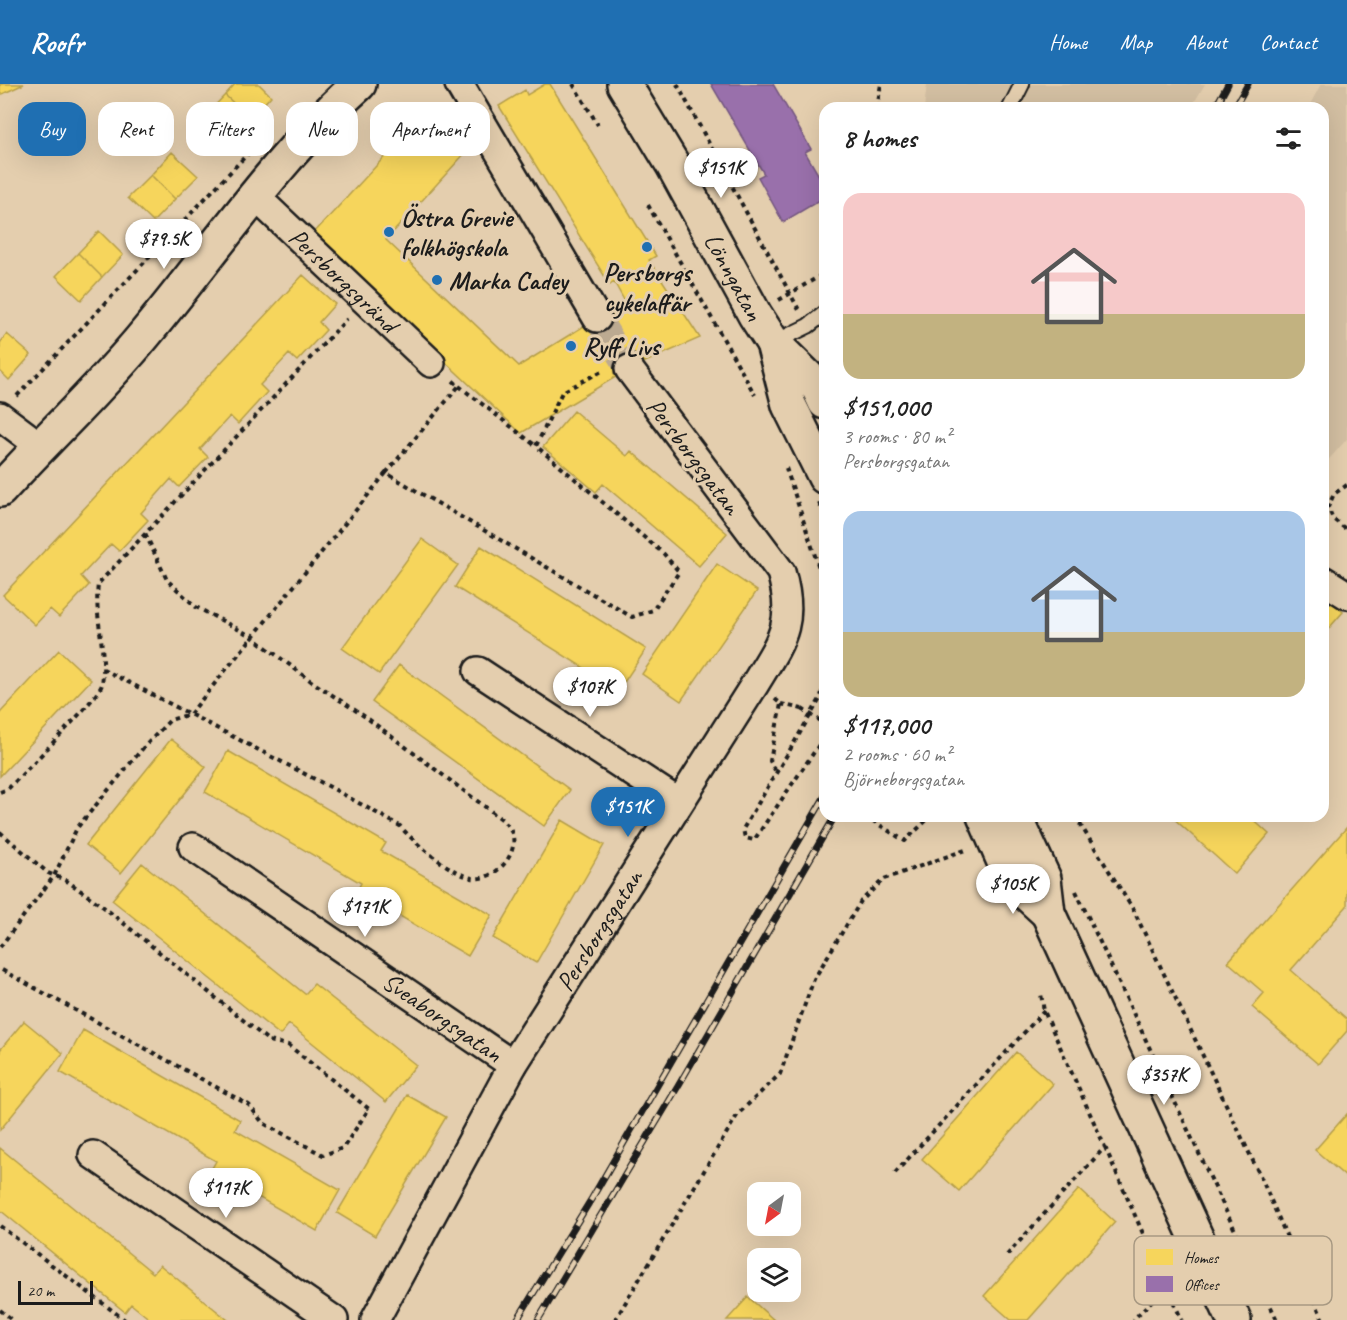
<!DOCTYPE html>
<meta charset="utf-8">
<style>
body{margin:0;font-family:Caveat,sans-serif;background:#f6f6f6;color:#222;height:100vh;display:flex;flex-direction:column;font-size:22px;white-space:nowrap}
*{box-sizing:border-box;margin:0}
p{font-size:20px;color:#767676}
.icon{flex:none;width:33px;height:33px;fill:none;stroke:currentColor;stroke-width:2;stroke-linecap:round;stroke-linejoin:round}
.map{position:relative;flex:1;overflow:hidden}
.panel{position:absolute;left:819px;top:18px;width:510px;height:720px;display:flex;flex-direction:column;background:#fff;border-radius:18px;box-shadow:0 6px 24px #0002}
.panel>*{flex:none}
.guide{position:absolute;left:18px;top:18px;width:570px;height:54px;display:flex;gap:12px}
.needle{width:39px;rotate:212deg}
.tools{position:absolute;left:747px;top:1098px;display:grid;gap:12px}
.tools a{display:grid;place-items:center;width:54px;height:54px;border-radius:12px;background:#fff;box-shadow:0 6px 24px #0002;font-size:30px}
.scale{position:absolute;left:18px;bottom:15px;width:75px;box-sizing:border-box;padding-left:6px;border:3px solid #1c1c1c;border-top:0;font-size:16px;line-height:21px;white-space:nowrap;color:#1c1c1c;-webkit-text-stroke:4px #e4ceae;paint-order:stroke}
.price{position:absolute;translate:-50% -51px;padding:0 14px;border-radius:21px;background:#fff;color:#222;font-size:20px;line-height:39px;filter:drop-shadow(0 2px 3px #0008)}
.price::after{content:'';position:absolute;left:50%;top:36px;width:18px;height:14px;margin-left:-9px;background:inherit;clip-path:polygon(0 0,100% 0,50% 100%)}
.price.current{background:#1f6fb2;color:#fff}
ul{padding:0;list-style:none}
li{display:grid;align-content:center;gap:12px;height:318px;padding:0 24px}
li span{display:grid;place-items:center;height:186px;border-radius:18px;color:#555}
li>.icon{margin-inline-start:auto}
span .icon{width:108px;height:108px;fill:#fffc;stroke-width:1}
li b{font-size:26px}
h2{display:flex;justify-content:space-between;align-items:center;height:72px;padding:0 24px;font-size:26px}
.pill{padding:0 21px;border-radius:18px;background:#fff;box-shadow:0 6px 24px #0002;font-size:21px;line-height:54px}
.pill.current{background:#1f6fb2;color:#fff}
header{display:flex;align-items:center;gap:36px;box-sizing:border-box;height:84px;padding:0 30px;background:#1f6fb2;color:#fff}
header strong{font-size:28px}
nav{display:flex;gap:33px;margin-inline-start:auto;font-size:21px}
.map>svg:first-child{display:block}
</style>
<header>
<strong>Roofr</strong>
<nav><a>Home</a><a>Map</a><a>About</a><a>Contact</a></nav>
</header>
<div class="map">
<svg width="1347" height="1236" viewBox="0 0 1347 1236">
<rect width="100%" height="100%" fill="#e4ceae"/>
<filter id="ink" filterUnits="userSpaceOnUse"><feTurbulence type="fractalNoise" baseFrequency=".0167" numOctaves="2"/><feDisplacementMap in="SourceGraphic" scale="12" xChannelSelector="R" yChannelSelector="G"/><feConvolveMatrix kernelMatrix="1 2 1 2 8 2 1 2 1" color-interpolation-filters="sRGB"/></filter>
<g filter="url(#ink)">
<!-- built -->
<path fill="#d3bfa2" d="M927 0H1205L1191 24H924Z
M1321 0H1347V355L1323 382V24H1308Z"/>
<!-- homes -->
<path fill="#f6d55c" stroke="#b59e49" stroke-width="1.5" d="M0 0H24L0 11Z
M235 0H259L271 12 250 35 225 11Z
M545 0H550L656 172 649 176 700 254 629 285 521 349 311 152 429 25 467 67 386 156 519 282 597 234 624 216 614 198 610 201 499 22 525 6 527 11Z
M225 11 250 35 228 57 203 34Z
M172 68 198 92 175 115 151 91Z
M151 91 175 115 153 138 128 114Z
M99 147 123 171 102 193 78 169Z
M78 169 102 193 81 216 56 192Z
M303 191 335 220 319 238 326 246 297 277 289 270 260 301 267 308 238 340 230 332 200 365 208 373 179 403 171 395 141 429 148 436 119 467 111 460 81 492 89 501 59 533 50 525 35 541 3 511Z
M7 250 31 271 9 296 0 287V259Z
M574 327 627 372 631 367 727 449 699 482 603 400 596 408 543 363Z
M422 455 458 481 379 590 342 564Z
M481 462 646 565 619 606 455 503Z
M717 480 757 507 681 617 642 590Z
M1323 511 1343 528 1323 551Z
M59 566 91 596 0 692V629Z
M399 581 570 706 544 742 372 618Z
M171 655 206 683 121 789 86 761Z
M228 667 386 759 381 767 492 831 468 872 357 807 361 799 205 708Z
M1171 732H1249L1269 750 1235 790Z
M562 736 604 761 536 879 493 854Z
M1347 743V822L1291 886 1347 935V947L1318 980 1252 923 1264 909 1228 878Z
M142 779 305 910 314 900 416 981 386 1018 289 940 280 951 112 816Z
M24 937 63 969 0 1046V966Z
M83 946 240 1036 235 1046 340 1106 317 1147 211 1086 216 1077 60 988Z
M1016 968 1053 1000 959 1107 922 1075Z
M407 1011 446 1033 375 1152 337 1129Z
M1347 1030V1094L1315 1066Z
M0 1064 153 1189 160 1181 228 1236H151L131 1220 125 1228 0 1126Z
M1079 1105 1115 1138 1028 1236H1011L984 1212Z
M748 1213 774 1236H727Z"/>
<!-- offices -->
<path fill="#9970ab" stroke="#745780" stroke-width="1.5" d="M711 0H773L811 65 805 68 825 102V113L783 138 758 93 764 90Z"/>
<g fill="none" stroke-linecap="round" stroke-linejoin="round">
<!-- street-tunnel -->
<path stroke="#bcaa91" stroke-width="27" stroke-dasharray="27 14" stroke-linecap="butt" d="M597 234 629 285"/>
<defs>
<path id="lane" d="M1010 24 1022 0
M773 259 808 242 825 229"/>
<g id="street">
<path d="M459 0 597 234"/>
<path id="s1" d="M255 112 431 279"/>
<path d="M0 332 40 362"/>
<path d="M1323 496 1347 511"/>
<path d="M478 587 678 718"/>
<path id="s2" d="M193 763 513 981"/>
<path d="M93 1071 334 1236"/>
<path id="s3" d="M375 1236 513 981 755 600C781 557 796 540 781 488L629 285"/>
</g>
<g id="secondary">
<path id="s4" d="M624 0 673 81 755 231 773 259 818 303 825 318"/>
<path d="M773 259 789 321 825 393"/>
<path d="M0 406C48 353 101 304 146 249 216 165 277 73 359 0"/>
<path d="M984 732 1012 796 1048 829"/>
<path d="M1015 732 1044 795 1048 829 1234 1236"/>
</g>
</defs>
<!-- lane casing -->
<use href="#lane" stroke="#1c1c1c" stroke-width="18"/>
<!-- street casing -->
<use href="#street" stroke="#1c1c1c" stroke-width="32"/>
<!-- secondary casing -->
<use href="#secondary" stroke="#1c1c1c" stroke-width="38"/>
<!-- path -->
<path stroke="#1c1c1c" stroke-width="4" stroke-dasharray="4.5 4.5" stroke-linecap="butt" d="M573 0 598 41
M677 0 799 226
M877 24 881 0
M648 121 755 311
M779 216 825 189
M459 302 536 362
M17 312 258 59
M786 384 825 502
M386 389 459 302 450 294
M1347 401 1334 410 1328 423 1333 435 1347 446
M819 419 825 432
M103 585 330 703 400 742C413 758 452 790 472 794 493 798 520 771 512 749 510 745 507 741 504 737L367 634 311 597 251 552 196 523 167 496 145 449
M825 599 820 615 743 745 745 754 754 756 825 652
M775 615 781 620 770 677 776 688
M781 620 802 625
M825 629 821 637 825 639
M0 708 8 705C21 691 101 612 102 600 107 566 94 534 98 500L347 235
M865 732 905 757 931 732
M1075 732 1134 827 1263 1098 1323 1236
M0 748 48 789 67 797 101 821 269 957 288 961 369 1025 343 1064 323 1071 263 1039 249 1021 0 885
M1076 807 1277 1236
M0 863 54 792 77 744 143 664 170 636 190 630 386 389 632 533 653 526 679 488 664 470 536 362 562 308 604 286
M1105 1063 1166 1202 1133 1236
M895 1089 1044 927
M0 1142 125 1236
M1007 1171 1105 1063 1044 927 1041 910
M1166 1202 1182 1236
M0 1226 13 1236
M615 1236 738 1030 780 990 814 895 861 817 884 795 968 765"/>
<!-- lane -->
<use href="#lane" stroke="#e4ceae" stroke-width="14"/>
<!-- street -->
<use href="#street" stroke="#e4ceae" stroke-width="27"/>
<!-- secondary -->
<use href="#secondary" stroke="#e4ceae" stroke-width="33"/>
<defs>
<path id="rail" d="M1215 24 1228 0
M1234 24 1248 0
M517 1236 592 1114 825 712
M538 1236 677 1004 835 732"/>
</defs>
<!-- rail casing -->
<use href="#rail" stroke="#1c1c1c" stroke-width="7"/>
<!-- rail -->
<use href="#rail" stroke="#e4ceae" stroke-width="4.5" stroke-dasharray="14" stroke-linecap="butt"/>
<!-- path-bridge -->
<path stroke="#1c1c1c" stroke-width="4" stroke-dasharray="4.5 4.5" stroke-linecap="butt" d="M802 625 821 637"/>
</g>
</g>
<!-- markers -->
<g fill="#1f6fb2" stroke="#e4ceae" stroke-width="2">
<circle cx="389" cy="148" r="6"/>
<circle cx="647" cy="163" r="6"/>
<circle cx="437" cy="196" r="6"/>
<circle cx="571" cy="262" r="6"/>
</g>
<g text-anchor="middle" stroke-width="6" stroke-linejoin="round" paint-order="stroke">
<!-- poi labels -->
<g font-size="26" font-weight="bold" fill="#1c1c1c" stroke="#e4ceae" text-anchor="start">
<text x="401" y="142">Östra Grevie<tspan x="401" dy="30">folkhögskola</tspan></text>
<text x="647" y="197" text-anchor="middle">Persborgs<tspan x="647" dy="30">cykelaffär</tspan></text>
<text x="449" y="205">Marka Cadey</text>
<text x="583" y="271">Ryff Livs</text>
</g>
<!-- street labels -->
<g font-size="26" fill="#1c1c1c" stroke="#e4ceae">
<text dy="9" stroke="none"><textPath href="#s4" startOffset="222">Lönngatan</textPath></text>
<text dy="9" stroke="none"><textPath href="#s1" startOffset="122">Persborgsgränd</textPath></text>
<text transform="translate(694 372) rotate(53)" y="9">Persborgsgatan</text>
<text dy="9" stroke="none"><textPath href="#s3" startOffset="450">Persborgsgatan</textPath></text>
<text dy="9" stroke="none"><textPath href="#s2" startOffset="302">Sveaborgsgatan</textPath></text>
</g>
</g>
<!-- legend -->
<rect x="1134" y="1152" width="198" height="69" rx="9" fill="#e4ceae" stroke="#a89982" stroke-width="1.5"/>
<rect x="1146" y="1165" width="27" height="16" fill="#f6d55c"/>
<rect x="1146" y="1192" width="27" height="16" fill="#9970ab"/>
<g font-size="16" fill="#1c1c1c">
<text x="1184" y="1179">Homes</text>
<text x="1184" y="1206">Offices</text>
</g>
</svg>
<div class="tools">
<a><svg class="needle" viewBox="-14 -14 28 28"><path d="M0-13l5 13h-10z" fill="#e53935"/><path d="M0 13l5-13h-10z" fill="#767676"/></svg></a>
<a><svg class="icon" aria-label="layers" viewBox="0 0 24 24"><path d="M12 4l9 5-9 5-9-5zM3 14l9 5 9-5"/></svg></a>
</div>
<div class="scale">20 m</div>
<b class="price" style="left:721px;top:115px">$151K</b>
<b class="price" style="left:164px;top:186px">$79.5K</b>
<b class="price" style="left:590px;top:634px">$107K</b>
<b class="price current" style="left:628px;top:754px">$151K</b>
<b class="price" style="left:1013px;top:831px">$105K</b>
<b class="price" style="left:365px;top:854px">$171K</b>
<b class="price" style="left:1164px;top:1022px">$357K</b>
<b class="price" style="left:226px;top:1135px">$117K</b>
<div class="guide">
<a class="pill current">Buy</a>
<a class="pill">Rent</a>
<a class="pill">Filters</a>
<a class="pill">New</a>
<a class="pill">Apartment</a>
</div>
<section class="panel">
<h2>8 homes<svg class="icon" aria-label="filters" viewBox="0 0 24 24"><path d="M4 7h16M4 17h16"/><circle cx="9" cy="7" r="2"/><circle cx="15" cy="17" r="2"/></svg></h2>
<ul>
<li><span style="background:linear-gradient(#f6c9c9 65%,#c2b280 0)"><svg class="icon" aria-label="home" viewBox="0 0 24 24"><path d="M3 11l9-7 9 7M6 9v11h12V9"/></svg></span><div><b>$151,000</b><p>3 rooms · 80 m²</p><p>Persborgsgatan</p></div></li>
<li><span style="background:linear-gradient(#a9c7e8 65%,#c2b280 0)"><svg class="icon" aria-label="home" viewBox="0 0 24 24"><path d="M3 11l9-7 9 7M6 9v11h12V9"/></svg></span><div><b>$117,000</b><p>2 rooms · 60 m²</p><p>Björneborgsgatan</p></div></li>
</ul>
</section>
</div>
